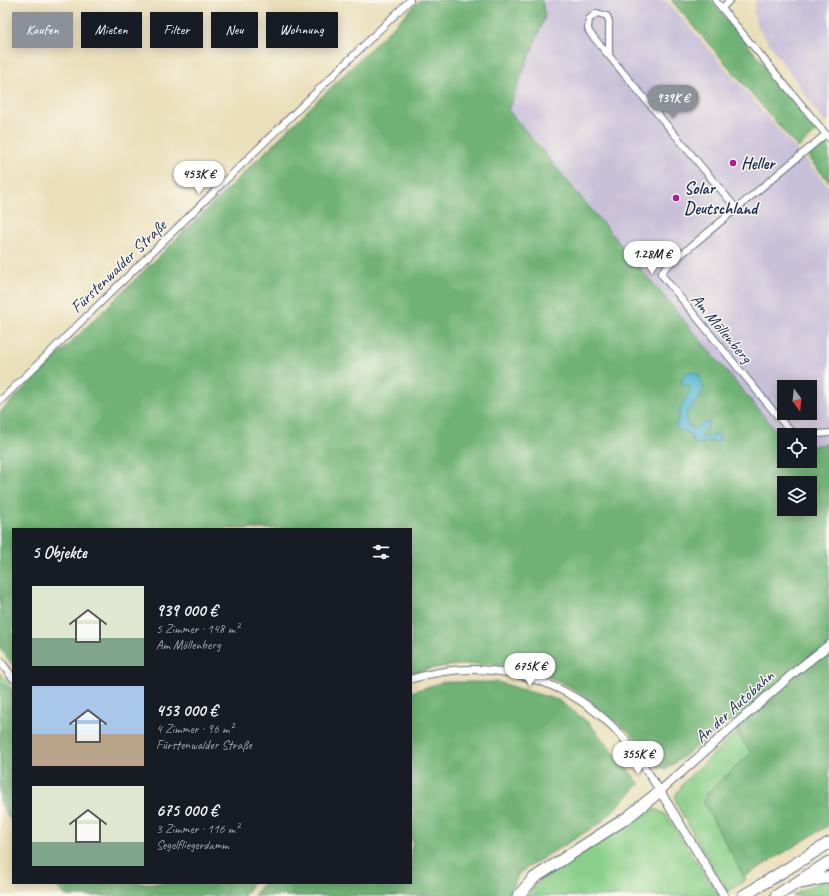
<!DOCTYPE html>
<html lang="de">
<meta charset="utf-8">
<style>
body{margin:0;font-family:Caveat,sans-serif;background:#20242c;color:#f1f3f6;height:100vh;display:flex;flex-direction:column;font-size:15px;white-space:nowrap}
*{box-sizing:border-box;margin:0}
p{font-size:13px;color:#9ea1a6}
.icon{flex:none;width:22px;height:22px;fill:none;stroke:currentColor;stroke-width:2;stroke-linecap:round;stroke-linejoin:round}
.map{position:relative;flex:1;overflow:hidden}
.drawer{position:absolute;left:12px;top:528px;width:400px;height:356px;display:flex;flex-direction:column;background:#171b24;border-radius:0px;box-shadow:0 2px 10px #0003}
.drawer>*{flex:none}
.banner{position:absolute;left:12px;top:12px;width:400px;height:36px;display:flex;gap:8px}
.needle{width:26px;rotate:165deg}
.controls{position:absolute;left:777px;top:380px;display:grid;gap:8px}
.controls a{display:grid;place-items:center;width:40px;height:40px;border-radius:0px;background:#171b24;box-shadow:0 2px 10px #0003;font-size:20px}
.price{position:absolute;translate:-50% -34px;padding:0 9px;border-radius:14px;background:#fff;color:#222;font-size:13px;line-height:26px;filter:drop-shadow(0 1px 2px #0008)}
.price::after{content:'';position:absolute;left:50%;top:24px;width:12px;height:9px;margin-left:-6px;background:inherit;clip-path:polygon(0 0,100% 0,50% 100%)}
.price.active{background:#8c9099;color:#fff}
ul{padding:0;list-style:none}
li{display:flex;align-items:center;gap:12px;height:100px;padding:0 20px}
li span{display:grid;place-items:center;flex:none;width:112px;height:80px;border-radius:0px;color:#555}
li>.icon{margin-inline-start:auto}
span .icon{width:48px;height:48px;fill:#fffc;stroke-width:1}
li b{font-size:17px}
h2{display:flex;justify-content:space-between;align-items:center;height:48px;padding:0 20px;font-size:17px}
.chip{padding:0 14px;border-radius:0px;background:#171b24;box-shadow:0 2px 10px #0003;font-size:14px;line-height:36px}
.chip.active{background:#8c9099;color:#fff}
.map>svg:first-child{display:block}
</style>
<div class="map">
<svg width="829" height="896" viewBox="0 0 829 896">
<rect width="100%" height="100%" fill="#fbf7ec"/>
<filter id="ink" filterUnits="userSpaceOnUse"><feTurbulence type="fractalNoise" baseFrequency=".025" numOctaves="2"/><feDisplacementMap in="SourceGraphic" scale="8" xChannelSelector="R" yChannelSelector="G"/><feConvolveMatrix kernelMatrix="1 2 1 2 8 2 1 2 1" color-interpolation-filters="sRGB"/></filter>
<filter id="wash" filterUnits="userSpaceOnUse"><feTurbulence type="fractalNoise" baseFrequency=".012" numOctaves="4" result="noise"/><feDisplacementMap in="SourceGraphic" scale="16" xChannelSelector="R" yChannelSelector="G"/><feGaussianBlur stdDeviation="0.9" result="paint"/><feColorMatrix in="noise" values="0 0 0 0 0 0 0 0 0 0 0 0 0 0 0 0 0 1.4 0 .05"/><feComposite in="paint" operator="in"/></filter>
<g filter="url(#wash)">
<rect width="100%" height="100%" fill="#eadfba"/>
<!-- industrial -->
<path fill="#c8bfd8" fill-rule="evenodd" d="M542 0H666L829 187V444L810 446V435H784V440L507 110 545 17ZM784 387H810V413H784Z
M756 0H829V121L824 122 757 26 753 11Z"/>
<!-- green -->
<path fill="#8acf89" stroke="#527f74" d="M0 673 13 690V692L0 683Z
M737 732 751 753 705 795 704 803 746 880 727 892 678 807 675 796 684 782Z
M653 810H658L666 815 719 896H525L540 880Z
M829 880V896H792L810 886Z"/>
<!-- forest -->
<path fill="#6fb275" stroke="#45706a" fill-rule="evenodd" d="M420 0H542L545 17 508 110 784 440V461H810V446L829 444V825L744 877 704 803 705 795 751 753 730 721 667 769 656 766C649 758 644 747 636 739 627 729 614 721 603 712 594 705 586 697 577 691 527 660 466 659 411 673V529H13V665L0 648V412ZM689 385 699 399 686 414 687 424 704 438 719 434 720 439 717 442 708 441 703 444 692 441 691 434 678 430 682 404 691 389ZM784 483H810V509H784Z
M671 0H711L818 130 798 148Z
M825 144 829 146V182L809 159V154L819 146Z
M443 682H498L558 700 589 723 640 784 602 822 519 873 509 896H254L263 883H411V849L413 843 411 838V692Z
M0 683 13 692V825L0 801Z
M53 883H253L244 896H66Z"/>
<!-- water -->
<path fill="#4eb6cd" stroke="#347296" d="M690 371 699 375 704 389 699 399 686 414 687 424 696 430 701 424 709 422 708 427 700 434 704 438 719 434 720 439 718 442 708 441 694 445 691 434 678 430 676 426 682 404 691 389 689 385 683 386 681 378Z"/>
</g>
<g filter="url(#ink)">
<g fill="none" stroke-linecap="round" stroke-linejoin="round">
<defs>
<path id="minor" d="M715 0 829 138
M722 8 730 0
M609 55V21L607 16 597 13 589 19 588 29 590 33 736 208
M0 401 410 0
M799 435 794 434 785 425 661 274 665 268 826 134
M808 435 829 433"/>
<path id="tertiary" d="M0 661 13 678
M411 679C481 657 558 674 611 725 631 744 645 768 660 791"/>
<path id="secondary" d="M724 896 660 791 796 671 829 645"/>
<path id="motorway" d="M802 883 829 877
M518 896 534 878 628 817 660 791
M743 896 829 843
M776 896 829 862"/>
</defs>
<!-- minor casing -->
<use href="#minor" stroke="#636d7e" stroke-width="8"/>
<!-- tertiary casing -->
<use href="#tertiary" stroke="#636d7e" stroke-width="9"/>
<!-- secondary casing -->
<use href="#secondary" stroke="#636d7e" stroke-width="10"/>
<!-- motorway casing -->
<use href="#motorway" stroke="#636d7e" stroke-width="13"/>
<!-- minor -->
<use href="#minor" stroke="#fff" stroke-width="6"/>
<!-- tertiary -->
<use href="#tertiary" stroke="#fff" stroke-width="7"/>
<!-- secondary -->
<use href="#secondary" stroke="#fff" stroke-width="8"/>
<!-- motorway -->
<use href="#motorway" stroke="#fff" stroke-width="11"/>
</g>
</g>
<!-- markers -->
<g fill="#b5179e" stroke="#fbf7ec" stroke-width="1.5">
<circle cx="733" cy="163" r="4"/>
<circle cx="676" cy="198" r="4"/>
</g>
<g text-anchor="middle" stroke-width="3" stroke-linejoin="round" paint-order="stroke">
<!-- poi labels -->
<g font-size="17" font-weight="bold" fill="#1b2f5e" stroke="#fbf7ec" text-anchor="start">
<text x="741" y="169">Heller</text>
<text x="684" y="194">Solar<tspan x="684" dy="20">Deutschland</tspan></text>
</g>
<!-- street labels -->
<g font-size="17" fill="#1b2f5e" stroke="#fbf7ec">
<text transform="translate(118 266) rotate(-44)" y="6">Fürstenwalder Straße</text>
<text transform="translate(722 328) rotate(50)" y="6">Am Möllenberg</text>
<text transform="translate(734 706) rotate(-42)" y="6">An der Autobahn</text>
</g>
</g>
</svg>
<div class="controls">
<a><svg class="needle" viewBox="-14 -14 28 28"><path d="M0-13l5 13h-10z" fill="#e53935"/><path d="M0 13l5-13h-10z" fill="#9ea1a6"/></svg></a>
<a><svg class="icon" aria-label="locate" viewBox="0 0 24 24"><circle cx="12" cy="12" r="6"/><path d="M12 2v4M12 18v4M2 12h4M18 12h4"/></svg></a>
<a><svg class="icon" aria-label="layers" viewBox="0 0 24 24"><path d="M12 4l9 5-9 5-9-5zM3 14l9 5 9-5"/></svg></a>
</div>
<b class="price active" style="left:673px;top:119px">939K €</b>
<b class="price" style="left:199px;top:195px">453K €</b>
<b class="price" style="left:652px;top:275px">1.28M €</b>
<b class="price" style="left:530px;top:687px">675K €</b>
<b class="price" style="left:638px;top:775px">355K €</b>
<div class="banner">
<a class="chip active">Kaufen</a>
<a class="chip">Mieten</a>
<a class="chip">Filter</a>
<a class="chip">Neu</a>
<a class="chip">Wohnung</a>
</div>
<section class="drawer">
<h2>5 Objekte<svg class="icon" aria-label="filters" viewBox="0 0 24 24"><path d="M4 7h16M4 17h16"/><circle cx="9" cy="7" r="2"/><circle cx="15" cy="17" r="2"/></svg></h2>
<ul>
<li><span style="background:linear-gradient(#dfe7d0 65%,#7fa58c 0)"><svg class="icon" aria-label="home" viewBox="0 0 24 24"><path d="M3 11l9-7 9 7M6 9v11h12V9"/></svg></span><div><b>939 000 €</b><p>5 Zimmer · 148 m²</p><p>Am Möllenberg</p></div></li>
<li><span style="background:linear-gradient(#a9c7e8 60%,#b9a48a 0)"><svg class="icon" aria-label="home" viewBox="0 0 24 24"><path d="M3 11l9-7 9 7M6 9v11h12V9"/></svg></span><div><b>453 000 €</b><p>4 Zimmer · 96 m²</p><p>Fürstenwalder Straße</p></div></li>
<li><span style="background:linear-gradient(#dfe7d0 70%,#7fa58c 0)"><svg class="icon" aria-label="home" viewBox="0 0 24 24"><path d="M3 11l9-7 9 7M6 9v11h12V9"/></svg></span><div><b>675 000 €</b><p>3 Zimmer · 116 m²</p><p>Segelfliegerdamm</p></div></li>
</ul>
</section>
</div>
